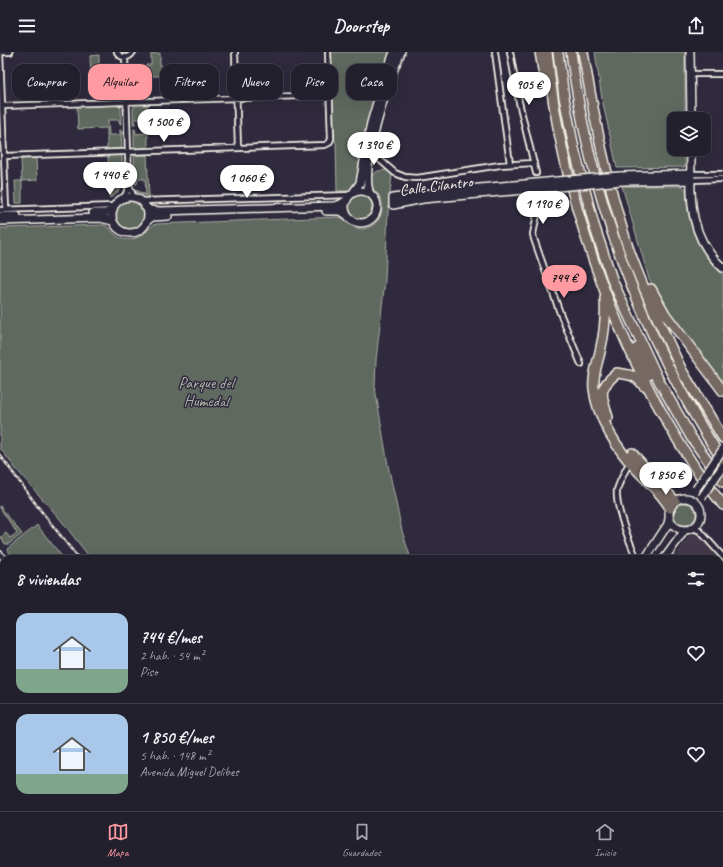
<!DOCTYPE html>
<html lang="es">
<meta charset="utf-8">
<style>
body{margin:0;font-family:Caveat,sans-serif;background:#2b2836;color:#f1f3f6;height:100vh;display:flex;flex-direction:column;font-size:15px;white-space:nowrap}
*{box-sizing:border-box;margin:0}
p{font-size:13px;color:#a3a3aa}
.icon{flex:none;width:22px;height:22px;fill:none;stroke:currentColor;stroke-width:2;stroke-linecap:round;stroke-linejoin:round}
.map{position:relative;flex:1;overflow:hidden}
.sheet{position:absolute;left:0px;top:503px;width:723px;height:256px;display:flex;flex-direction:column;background:#23202e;border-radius:12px 12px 0 0;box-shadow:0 4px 16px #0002,0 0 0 1px #403e4a}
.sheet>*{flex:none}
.hud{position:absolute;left:12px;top:12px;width:400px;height:36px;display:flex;gap:8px}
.fabs{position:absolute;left:667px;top:60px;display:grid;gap:8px}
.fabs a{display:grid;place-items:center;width:44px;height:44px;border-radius:8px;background:#23202e;box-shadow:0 4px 16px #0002,0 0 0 1px #403e4a;font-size:20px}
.price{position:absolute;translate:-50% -34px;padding:0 9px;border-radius:14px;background:#fff;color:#222;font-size:13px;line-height:26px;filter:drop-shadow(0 1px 2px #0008)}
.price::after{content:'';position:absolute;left:50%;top:24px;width:12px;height:9px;margin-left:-6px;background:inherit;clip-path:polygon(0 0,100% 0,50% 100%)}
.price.selected{background:#ff9aa2;color:#111}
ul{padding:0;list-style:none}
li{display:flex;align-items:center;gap:12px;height:100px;padding:0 16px}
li+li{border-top:1px solid #403e4a}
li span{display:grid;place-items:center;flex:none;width:112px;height:80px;border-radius:12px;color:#555}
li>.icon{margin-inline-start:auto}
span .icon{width:48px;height:48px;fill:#fffc;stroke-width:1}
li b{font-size:17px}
h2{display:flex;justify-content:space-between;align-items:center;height:48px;padding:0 16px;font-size:17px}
.chip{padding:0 14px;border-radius:12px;background:#23202e;box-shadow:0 4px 16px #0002,0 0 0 1px #403e4a;font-size:14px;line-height:36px}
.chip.selected{background:#ff9aa2;color:#111}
header{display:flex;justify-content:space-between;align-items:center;height:52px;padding:0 16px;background:#23202e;font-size:18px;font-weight:800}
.dock{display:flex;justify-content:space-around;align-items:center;height:56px;border-top:1px solid #403e4a;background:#23202e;font-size:11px;color:#a3a3aa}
.dock a{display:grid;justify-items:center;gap:2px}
.dock .selected{color:#ff9aa2}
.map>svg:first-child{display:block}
</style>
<header><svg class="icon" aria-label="menu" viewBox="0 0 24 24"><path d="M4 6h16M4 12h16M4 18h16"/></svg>Doorstep<svg class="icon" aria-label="share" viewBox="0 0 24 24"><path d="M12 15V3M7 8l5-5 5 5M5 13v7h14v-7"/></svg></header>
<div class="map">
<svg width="723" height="759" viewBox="0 0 723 759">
<rect width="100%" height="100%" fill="#2f2a3d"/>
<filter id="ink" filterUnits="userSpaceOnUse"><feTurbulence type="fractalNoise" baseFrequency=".025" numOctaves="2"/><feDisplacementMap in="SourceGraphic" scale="8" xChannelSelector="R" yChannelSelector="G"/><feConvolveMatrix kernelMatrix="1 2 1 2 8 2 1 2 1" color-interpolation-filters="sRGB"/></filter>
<g filter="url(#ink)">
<!-- built -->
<path fill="#423848" d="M695 482 700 485 718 507H673L689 484Z
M719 508 723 513V759H526L522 755H719Z"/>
<!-- green -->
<path fill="#5f695e" stroke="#aaada3" d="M331 0H391L378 35 368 69 360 105 357 131 354 135 347 139H337L336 91 334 87Z
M595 0H685V67H674V97H685V115L617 116 602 47Z
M160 1V24H146L147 46H135L132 44V25L146 24V13H151V2Z
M99 3V14H105V25H119L120 43 118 47H106L105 25 91 26 90 4Z
M136 52H147L148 96 138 97 134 94V77H135L136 82 146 81V67H135V72H133V56Z
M116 53 121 56V72H120L119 68H108L109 83H120V78H121L122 95 119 97 107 98V76L78 77 77 54Z
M120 103 122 105C123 121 126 137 110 146L108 104Z
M147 103 149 145 136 140V138L146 143 145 127H138L137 132H135L134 103Z
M36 106 37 128 22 129V151H16L15 129H22L21 107Z
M387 118 392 122 388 160 385 228 376 308 375 336 388 413 402 479 411 507H91L60 467 16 417 0 396V176L105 173C110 176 113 181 117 184 131 193 144 183 153 173L156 172 340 165C351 172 357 183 373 173 383 166 385 152 378 142 376 140 373 138 372 135 370 132 371 127 372 123L378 119Z
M622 134H682L686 137C687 172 696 199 723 223V332L668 259 649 227Z
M348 155a12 12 0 1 1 24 0a12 12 0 1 1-24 0Z
M116 163a14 14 0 1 1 28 0a14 14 0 1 1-28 0Z
M674 462a11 11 0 1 1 22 0a11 11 0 1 1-22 0Z
M0 454 22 482 9 492H5L1 485 6 481 10 486 17 481 0 456Z
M37 473 64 507H14L7 497Z
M0 570 4 576V604L0 599Z
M0 712 4 719V747L0 743Z
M10 755H33L36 759H14Z
M124 755H174L177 758 181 755H189L183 759H123L125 757Z
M211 755H263L266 759H214Z
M286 755H461L463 759H289Z"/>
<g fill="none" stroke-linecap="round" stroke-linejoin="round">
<!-- street-tunnel -->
<path stroke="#4d4857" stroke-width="4.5" stroke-dasharray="4.5 2" stroke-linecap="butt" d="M536 121 540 148"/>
<defs>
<path id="street" d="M0 0 6 157
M0 0H10
M117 0C121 7 129 7 133 0
M235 0 238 96
M495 0 510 112
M510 0 519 50 536 121
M125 5 129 133 134 146
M691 22H723
M2 54 329 43
M371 100 395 121 405 125 417 126 500 113 534 111
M4 104 325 93 329 91 331 87 328 0
M691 122H723
M691 128 723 127
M124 146 129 135
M540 148 533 182 534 187 560 261 581 312
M141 149 351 143
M0 158 114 154
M627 415C623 423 619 431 617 438 615 455 630 491 637 507
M693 476 700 479 723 505
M0 502 4 507
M1 572 4 569
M0 636 4 632
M0 656 4 661
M719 677 723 680
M0 700 4 697
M78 755 82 759
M200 755 203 759
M667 755 673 759
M7 759 11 756
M88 759 93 755
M567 759 570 755
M719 759 723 754"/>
<path id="secondary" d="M690 0 691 67
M691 97C691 143 686 182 723 216
M620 124 691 122
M557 129 447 139 393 146V153L423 147 558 135
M622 129 691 128
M345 155a16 16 0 1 1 32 0a16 16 0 1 1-32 0Z
M352 142 360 131 371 71 383 30 394 0
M370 142C359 116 389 27 401 0
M112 163a18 18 0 1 1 36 0a18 18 0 1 1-36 0Z
M145 155 150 158 160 159 334 154 341 152 347 148
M326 159H341L347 163
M93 161H105L113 158
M0 164H17
M0 169 100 166 113 169
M146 170 152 165 168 164
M669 462a16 16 0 1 1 32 0a16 16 0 1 1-32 0Z
M645 507 668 472 669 466
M664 507 685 478
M475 755 478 759
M512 755 516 759
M505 759 508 755"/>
<path id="highway" d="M540 0 546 36
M547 0C562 147 615 294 696 417 704 430 714 441 723 453
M558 0 564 45 574 96 594 173 613 230 659 329 691 385 723 430
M571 0C589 145 643 287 723 409
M583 0C594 64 606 127 626 189 642 236 664 281 685 325
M651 237 665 262 723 339
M605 246C606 263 605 278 601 295 599 308 592 322 594 337 597 365 618 399 638 419 649 431 662 441 670 456
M637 296 649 323
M682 319 723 386
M608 365C601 343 597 337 617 321 631 323 636 323 644 334
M632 401 675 449"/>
</defs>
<!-- street casing -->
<use href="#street" stroke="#f4f1e8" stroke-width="8"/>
<!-- secondary casing -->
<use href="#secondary" stroke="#f4f1e8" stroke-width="10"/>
<!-- highway casing -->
<use href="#highway" stroke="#f4f1e8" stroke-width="12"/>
<!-- street -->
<use href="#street" stroke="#2f2a3d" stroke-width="4.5"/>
<!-- secondary -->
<use href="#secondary" stroke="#2f2a3d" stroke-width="7"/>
<!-- highway -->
<use href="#highway" stroke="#766964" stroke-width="9"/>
<defs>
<path id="rail" d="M0 403 38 455 79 507
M278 755 281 759"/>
</defs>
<!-- rail casing -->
<use href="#rail" stroke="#f4f1e8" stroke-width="2.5"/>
<!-- rail -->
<use href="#rail" stroke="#2f2a3d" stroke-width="1" stroke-dasharray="3" stroke-linecap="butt"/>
<defs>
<path id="secondary-bridge" d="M557 129 620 124
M558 135 622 129
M696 437 723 397
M702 445 723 414"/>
</defs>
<!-- secondary-bridge casing -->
<use href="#secondary-bridge" stroke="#f4f1e8" stroke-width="10" stroke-linecap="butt"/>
<!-- secondary-bridge -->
<use href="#secondary-bridge" stroke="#2f2a3d" stroke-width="7"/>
</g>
</g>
<g text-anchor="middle" stroke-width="3" stroke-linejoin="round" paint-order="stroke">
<!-- street labels -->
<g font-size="16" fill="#f4f1e8" stroke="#2f2a3d">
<text transform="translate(436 133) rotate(-7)" y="6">Calle Cilantro</text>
</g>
<!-- park labels -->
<g font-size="16" fill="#b1b4aa" stroke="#2f2a3d">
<text x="206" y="336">Parque del<tspan x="206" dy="18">Humedal</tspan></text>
</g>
</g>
</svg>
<div class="fabs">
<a><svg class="icon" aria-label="layers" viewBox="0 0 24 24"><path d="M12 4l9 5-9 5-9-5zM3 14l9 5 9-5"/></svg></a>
</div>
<b class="price" style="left:529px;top:54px">905 €</b>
<b class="price" style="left:164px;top:91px">1 500 €</b>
<b class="price" style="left:374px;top:114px">1 390 €</b>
<b class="price" style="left:110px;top:144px">1 440 €</b>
<b class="price" style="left:247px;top:147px">1 060 €</b>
<b class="price" style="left:543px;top:173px">1 190 €</b>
<b class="price selected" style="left:564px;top:247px">744 €</b>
<b class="price" style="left:666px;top:444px">1 850 €</b>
<div class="hud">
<a class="chip">Comprar</a>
<a class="chip selected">Alquilar</a>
<a class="chip">Filtros</a>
<a class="chip">Nuevo</a>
<a class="chip">Piso</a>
<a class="chip">Casa</a>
</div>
<section class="sheet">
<h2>8 viviendas<svg class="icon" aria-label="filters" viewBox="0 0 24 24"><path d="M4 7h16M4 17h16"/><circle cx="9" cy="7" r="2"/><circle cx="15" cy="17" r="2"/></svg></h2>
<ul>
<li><span style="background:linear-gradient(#a9c7e8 70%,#7fa58c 0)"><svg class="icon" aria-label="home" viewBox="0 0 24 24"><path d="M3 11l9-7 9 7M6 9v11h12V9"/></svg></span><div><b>744 €/mes</b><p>2 hab. · 54 m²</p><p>Piso</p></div><svg class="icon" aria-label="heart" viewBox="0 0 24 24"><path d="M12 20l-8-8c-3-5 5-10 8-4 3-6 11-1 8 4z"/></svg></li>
<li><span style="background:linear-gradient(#a9c7e8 75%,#7fa58c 0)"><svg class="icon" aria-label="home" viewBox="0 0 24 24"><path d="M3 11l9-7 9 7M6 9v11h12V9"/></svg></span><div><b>1 850 €/mes</b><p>5 hab. · 148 m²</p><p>Avenida Miguel Delibes</p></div><svg class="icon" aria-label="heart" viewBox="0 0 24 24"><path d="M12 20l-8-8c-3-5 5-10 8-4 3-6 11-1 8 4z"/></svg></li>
</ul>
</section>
</div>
<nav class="dock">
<a class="selected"><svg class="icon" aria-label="map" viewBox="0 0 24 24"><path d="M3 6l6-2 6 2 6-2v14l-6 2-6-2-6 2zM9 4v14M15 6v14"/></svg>Mapa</a>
<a><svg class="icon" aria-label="saved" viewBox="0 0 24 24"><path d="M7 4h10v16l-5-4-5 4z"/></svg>Guardados</a>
<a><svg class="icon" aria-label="home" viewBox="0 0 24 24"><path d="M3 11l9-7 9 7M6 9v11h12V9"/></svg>Inicio</a>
</nav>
